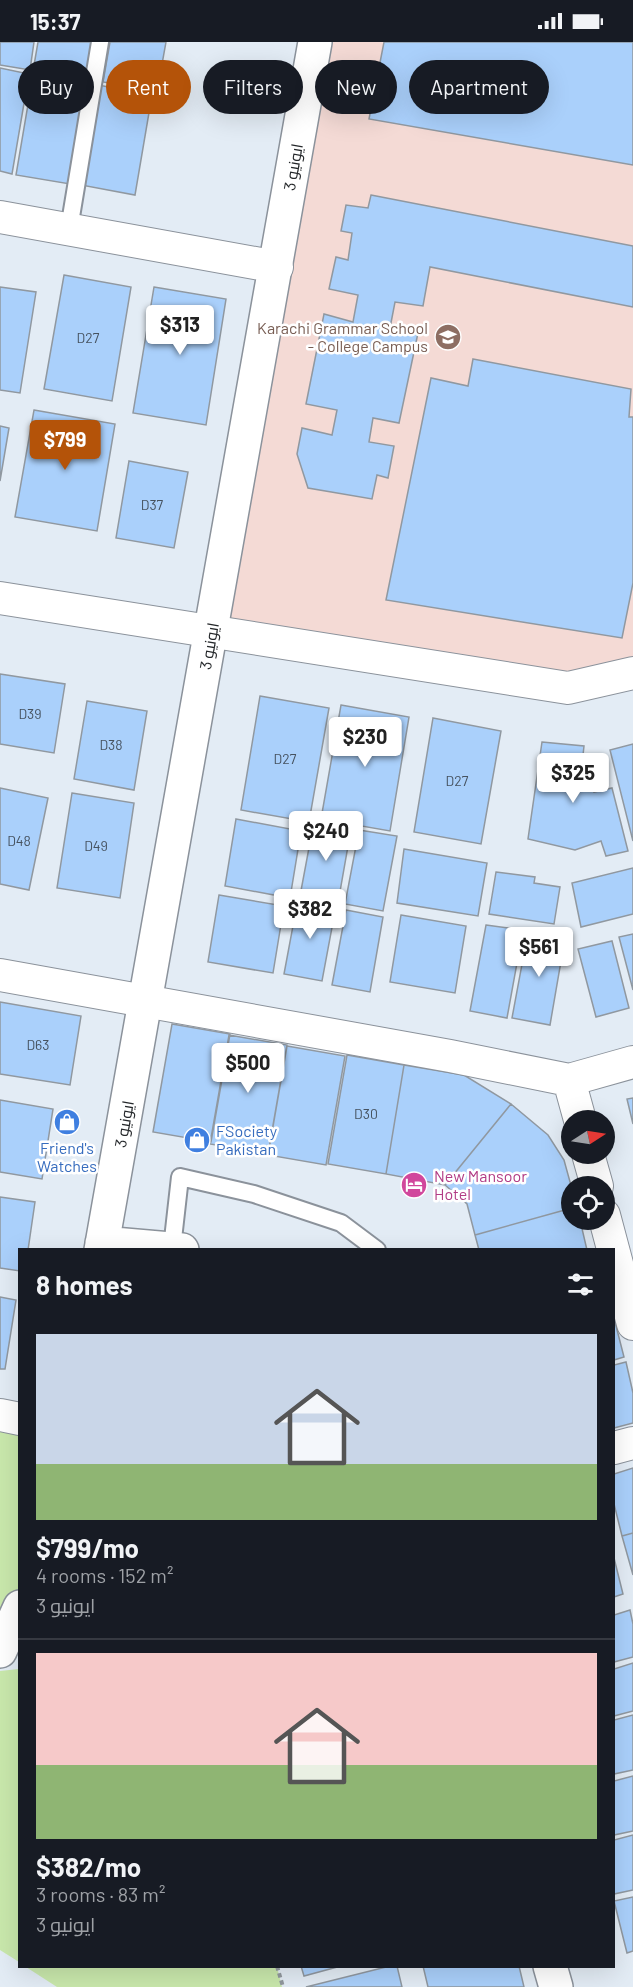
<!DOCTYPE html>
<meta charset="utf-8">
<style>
body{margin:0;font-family:Barlow,Cairo,sans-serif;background:#20242c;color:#f1f3f6;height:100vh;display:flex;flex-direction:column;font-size:22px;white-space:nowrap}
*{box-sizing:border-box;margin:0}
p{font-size:20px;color:#9ea1a6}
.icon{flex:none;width:33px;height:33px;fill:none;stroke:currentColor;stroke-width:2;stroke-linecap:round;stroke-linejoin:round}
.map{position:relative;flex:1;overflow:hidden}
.panel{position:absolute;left:18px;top:1206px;width:597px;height:720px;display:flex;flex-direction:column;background:#171b24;border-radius:0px;box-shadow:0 6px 24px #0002}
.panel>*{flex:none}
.banner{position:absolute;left:18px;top:18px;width:597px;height:54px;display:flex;gap:12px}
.needle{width:39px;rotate:78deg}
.tools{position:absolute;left:561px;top:1068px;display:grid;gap:12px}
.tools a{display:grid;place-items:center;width:54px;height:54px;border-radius:50%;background:#171b24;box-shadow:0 6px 24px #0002;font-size:30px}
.price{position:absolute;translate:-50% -51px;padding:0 14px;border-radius:6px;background:#fff;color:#222;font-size:20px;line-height:39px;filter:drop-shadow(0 2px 3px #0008)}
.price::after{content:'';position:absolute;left:50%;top:36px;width:18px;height:14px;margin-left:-9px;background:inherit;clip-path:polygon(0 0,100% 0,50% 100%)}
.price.selected{background:#b45309;color:#fff}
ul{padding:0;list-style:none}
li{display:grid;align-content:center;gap:12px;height:318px;padding:0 18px}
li+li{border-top:2px solid #363941}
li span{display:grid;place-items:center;height:186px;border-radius:0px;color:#555}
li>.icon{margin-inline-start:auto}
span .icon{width:108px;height:108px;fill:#fffc;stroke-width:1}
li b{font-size:26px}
h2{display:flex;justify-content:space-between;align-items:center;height:72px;padding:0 18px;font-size:26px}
.tag{padding:0 21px;border-radius:27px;background:#171b24;box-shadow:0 6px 24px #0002;font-size:21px;line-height:54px}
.tag.selected{background:#b45309;color:#fff}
.status{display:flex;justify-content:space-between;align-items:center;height:42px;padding:0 30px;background:#171b24;direction:ltr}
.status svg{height:16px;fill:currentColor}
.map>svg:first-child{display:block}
</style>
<div class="status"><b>15:37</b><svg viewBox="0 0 49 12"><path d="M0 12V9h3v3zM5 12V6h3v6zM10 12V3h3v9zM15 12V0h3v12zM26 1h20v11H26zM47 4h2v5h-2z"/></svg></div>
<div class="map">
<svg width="633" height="1945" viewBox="0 0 633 1945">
<rect width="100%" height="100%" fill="#e3ecf5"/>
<!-- commercial -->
<path fill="#f4dad5" d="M314 0H633V631L568 646 211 591Z"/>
<!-- green -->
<path fill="#c9e8ac" d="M0 1373 20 1376 19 1565 0 1609Z
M19 1627H20L19 1920 0 1908V1629Z
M26 1925H277L282 1945H57Z"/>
<!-- building -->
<path fill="#aad0fb" stroke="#9098a0" stroke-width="1.5" d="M0 0H34L30 28 0 23Z
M38 0H93L87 39 33 29Z
M110 0H166L157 50 103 40Z
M384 0H633V123L369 77Z
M0 26 29 32 12 132 0 129Z
M33 33 87 42 70 142 16 133Z
M98 43 152 53 135 153 81 143Z
M371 153 633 204V265L430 225 423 264 395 260 390 286 418 291 399 381 373 376 369 400 394 404 388 436 377 433 372 457 308 446 297 412 302 386 332 393 337 368 306 362 324 272 353 280 358 253 329 247 336 215 348 218 352 191 341 189 346 163 368 166Z
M64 233 131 245 112 359 44 347Z
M0 245 36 250 20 351 0 348Z
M154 245 226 257 206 383 133 371Z
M473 317 631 347 629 375H633V541L622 596 386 558 431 336 468 344Z
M34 368 115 382 97 489 15 475Z
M0 384 9 386 0 439Z
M129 419 188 430 174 506 116 496Z
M0 632 65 642 54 711 0 702Z
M260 654 329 666 309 780 241 768Z
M87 659 147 669 134 748 74 737Z
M341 663 409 675 390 789 321 777Z
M433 676 501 689 481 802 414 790Z
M542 700 584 704 581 731 591 736 594 750 612 746 628 809 606 814 601 799 575 808 528 797Z
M633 702V799L610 708Z
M0 746 48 756 29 848 0 842Z
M72 751 134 761 120 856 57 846Z
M236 777 301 789 290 856 225 844Z
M314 779 351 787 338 861 300 854Z
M359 788 397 794 383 869 345 862Z
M404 807 487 821 478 874 397 861Z
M633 826V872L581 885 572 841Z
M496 830 535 835 534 841 560 845 554 882 489 872Z
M219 853 284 864 273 931 208 920Z
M298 857 336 864 322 939 284 932Z
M346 868 383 875 370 950 332 943Z
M401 873 466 884 455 951 390 940Z
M486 883 523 888 507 976 470 969Z
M528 890 565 896 550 983 512 976Z
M633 892V948L619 895Z
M612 899 629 966 596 975 578 907Z
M0 960 81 974 70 1043 0 1032Z
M172 982 230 992 211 1100 153 1090Z
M229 993 287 1003 268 1112 210 1102Z
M287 1004 345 1014 326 1123 268 1113Z
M347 1013 404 1023 386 1132 328 1122Z
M404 1023 464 1033 511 1062 445 1143 386 1132Z
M633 1056V1082L627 1057Z
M0 1058 53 1067 42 1137 0 1130Z
M511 1062 548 1093 564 1118 572 1147V1166L475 1193 467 1162 445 1143Z
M0 1155 35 1160 28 1208H20V1229L0 1226Z
M572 1166V1178H580L587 1208H479L475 1193Z
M0 1255 16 1258 5 1327H0Z
M614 1276 624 1315 614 1318Z
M626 1320 633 1351V1381L614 1386V1323Z
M633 1426V1491L622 1494 614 1462V1432Z
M633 1491V1533L622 1494Z
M614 1516 623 1552 614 1555Z
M630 1568 633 1582V1615L614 1620V1573Z
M633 1621V1669L614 1674V1627Z
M633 1673V1728L614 1732V1678Z
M633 1734V1789L614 1793V1739Z
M633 1793V1848L614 1852V1798Z
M633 1855V1909L627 1911 614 1859Z
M301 1924H341L304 1934Z
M390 1924H397L402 1945H306Z
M423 1924H519L524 1945H428Z"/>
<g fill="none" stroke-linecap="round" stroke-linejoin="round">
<defs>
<path id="lane" d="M69 187 100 0
M172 1206 180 1135 254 1152 341 1181 377 1208"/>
<path id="street" d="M0 175 277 225
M0 556 568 646 633 631
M0 933 450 1014 569 1038 633 1020
M569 1038 580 1078
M588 1112 597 1144
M604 1173 633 1282
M0 1373 20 1377
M614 1406 633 1401"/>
<path id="secondary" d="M102 1201 182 1208
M101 1208 315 0
M0 1609 20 1565
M550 1924 556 1945"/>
</defs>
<!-- lane casing -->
<use href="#lane" stroke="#8b929b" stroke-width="20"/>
<!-- street casing -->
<use href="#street" stroke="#8b929b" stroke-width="34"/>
<!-- secondary casing -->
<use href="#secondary" stroke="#8b929b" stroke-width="36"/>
<!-- path -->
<path stroke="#91989e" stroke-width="4" stroke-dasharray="4.5 3" stroke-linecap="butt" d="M277 1924 283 1945"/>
<!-- lane -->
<use href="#lane" stroke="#fff" stroke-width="16"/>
<!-- street -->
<use href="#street" stroke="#fff" stroke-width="32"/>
<!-- secondary -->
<use href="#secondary" stroke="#fff" stroke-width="33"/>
</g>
<!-- icons -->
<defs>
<symbol id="university-disc" viewBox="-11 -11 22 22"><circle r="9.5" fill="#8d6e63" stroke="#fff"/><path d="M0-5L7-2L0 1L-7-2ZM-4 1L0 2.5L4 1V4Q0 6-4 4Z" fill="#fff"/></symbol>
<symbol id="shop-disc" viewBox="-11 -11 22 22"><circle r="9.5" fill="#3f7fe0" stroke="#fff"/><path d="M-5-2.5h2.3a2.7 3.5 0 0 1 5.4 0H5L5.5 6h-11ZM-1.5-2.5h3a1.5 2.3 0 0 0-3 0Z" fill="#fff"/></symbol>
<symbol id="hotel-disc" viewBox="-11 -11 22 22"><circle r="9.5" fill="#d1479c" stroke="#fff"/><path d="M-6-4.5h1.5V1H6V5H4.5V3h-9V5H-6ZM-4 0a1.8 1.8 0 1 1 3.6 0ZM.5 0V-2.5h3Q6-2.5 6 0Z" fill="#fff"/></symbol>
</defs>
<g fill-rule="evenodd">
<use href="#university-disc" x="433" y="280" width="30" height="30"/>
<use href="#shop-disc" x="52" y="1065" width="30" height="30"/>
<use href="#shop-disc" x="182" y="1083" width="30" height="30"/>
<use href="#hotel-disc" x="399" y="1128" width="30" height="30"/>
</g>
<g text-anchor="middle" stroke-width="5" stroke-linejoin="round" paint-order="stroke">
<!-- number labels -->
<g font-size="14" fill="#46525f">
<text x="88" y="301">D27</text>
<text x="152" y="468">D37</text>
<text x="30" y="677">D39</text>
<text x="111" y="708">D38</text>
<text x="285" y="722">D27</text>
<text x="457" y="744">D27</text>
<text x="19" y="804">D48</text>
<text x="96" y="809">D49</text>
<text x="38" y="1008">D63</text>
<text x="366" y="1077">D30</text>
</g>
<!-- street labels -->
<g font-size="16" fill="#25282b" stroke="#fff">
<text transform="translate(293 125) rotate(-80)" y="6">ایونیو 3</text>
<text transform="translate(209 604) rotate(-80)" y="6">ایونیو 3</text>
<text transform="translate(124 1082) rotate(-80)" y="6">ایونیو 3</text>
</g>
<!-- education labels -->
<g font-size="16" fill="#785e54" stroke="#fff" text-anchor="end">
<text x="428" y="292">Karachi Grammar School<tspan x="428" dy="18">- College Campus</tspan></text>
</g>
<!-- shop labels -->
<g font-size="16" fill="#366cbe" stroke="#fff" text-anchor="start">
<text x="216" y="1095">FSociety<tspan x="216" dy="18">Pakistan</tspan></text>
<text x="67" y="1112" text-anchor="middle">Friend's<tspan x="67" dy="18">Watches</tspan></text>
</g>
<!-- hotel labels -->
<g font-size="16" fill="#b23c85" stroke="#fff" text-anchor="start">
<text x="434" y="1140">New Mansoor<tspan x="434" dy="18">Hotel</tspan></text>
</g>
</g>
</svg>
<div class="tools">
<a><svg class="needle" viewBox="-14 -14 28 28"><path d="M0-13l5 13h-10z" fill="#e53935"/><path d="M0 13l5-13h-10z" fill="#9ea1a6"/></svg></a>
<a><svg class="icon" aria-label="locate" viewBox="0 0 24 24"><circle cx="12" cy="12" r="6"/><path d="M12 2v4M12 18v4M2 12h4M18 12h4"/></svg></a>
</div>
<b class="price" style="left:180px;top:314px">$313</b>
<b class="price selected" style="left:65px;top:429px">$799</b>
<b class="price" style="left:365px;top:726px">$230</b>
<b class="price" style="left:573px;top:762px">$325</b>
<b class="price" style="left:326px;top:820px">$240</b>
<b class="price" style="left:310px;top:898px">$382</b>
<b class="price" style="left:539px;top:936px">$561</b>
<b class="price" style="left:248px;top:1052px">$500</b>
<div class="banner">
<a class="tag">Buy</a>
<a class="tag selected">Rent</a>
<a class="tag">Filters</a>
<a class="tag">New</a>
<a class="tag">Apartment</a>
</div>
<section class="panel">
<h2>8 homes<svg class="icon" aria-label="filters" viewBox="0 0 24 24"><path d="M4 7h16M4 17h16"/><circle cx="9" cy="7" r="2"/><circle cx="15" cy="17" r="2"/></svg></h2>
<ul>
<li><span style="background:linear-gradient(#c9d6e8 70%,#8fb573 0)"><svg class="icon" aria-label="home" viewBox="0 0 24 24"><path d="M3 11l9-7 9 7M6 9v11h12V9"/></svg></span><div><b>$799/mo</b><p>4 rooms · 152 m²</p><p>ایونیو 3</p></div></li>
<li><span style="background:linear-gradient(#f6c9c9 60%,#8fb573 0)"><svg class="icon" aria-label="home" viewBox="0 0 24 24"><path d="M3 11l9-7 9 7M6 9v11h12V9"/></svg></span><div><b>$382/mo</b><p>3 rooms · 83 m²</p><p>ایونیو 3</p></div></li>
</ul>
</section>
</div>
